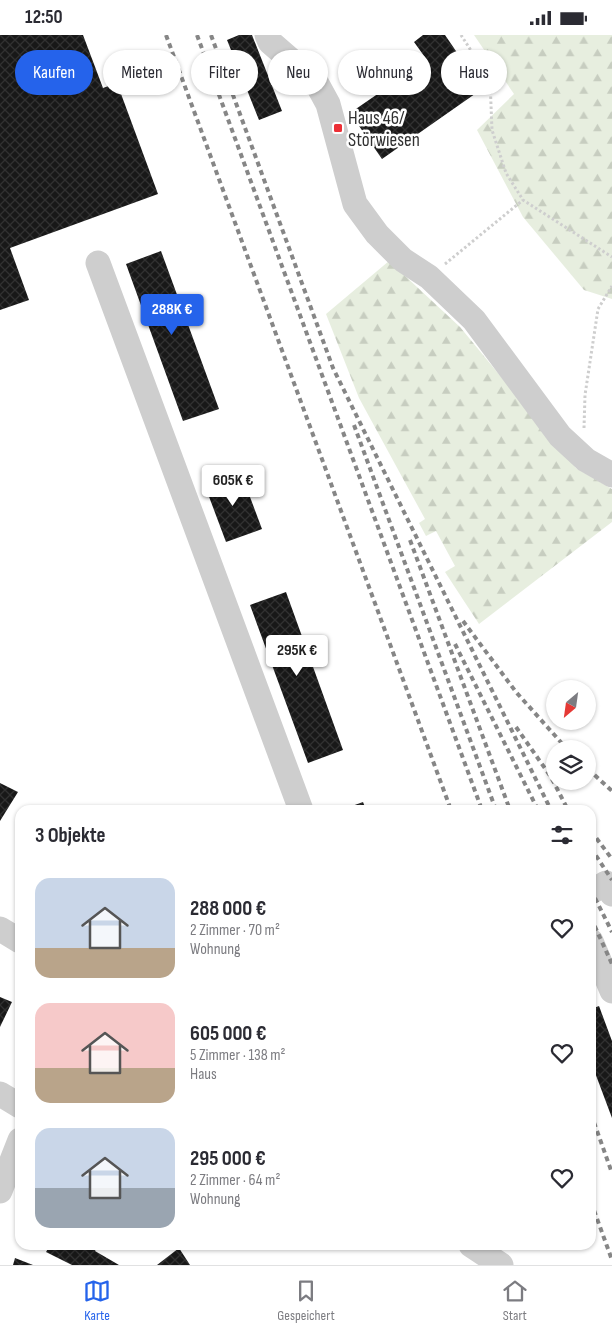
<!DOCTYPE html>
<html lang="de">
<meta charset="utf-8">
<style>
body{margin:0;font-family:"Sofia Sans Condensed",sans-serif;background:#f7f7f7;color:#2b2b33;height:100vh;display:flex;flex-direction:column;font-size:19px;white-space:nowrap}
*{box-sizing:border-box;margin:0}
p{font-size:16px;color:#7c7c81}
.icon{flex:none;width:28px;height:28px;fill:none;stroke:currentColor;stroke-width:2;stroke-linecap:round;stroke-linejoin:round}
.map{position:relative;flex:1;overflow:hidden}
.panel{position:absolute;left:15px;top:770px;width:581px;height:445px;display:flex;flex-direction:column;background:#fff;border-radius:15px;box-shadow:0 1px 4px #0004}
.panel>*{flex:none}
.top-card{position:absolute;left:15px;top:15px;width:582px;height:45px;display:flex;gap:10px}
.needle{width:32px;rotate:209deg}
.buttons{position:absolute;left:546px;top:645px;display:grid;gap:10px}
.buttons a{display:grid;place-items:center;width:50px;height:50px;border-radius:50%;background:#fff;box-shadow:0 1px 4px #0004;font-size:25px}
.price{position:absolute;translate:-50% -42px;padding:0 11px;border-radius:5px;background:#fff;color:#222;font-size:16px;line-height:32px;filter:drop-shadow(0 1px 2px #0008)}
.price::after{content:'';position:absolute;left:50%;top:30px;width:15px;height:11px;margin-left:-8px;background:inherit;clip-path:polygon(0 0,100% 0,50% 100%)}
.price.current{background:#2563eb;color:#fff}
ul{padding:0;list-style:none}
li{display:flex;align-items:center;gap:15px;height:125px;padding:0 20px}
li span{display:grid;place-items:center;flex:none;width:140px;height:100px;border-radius:15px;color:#555}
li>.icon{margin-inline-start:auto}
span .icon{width:60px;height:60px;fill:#fffc;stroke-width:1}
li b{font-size:21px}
h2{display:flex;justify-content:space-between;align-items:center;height:60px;padding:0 20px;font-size:21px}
.chip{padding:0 18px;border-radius:22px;background:#fff;box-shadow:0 1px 4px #0004;font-size:18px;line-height:45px}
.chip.current{background:#2563eb;color:#fff}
.status{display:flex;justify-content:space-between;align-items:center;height:35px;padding:0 25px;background:#fff;direction:ltr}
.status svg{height:14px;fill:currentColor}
.menu{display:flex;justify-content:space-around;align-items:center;height:70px;border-top:1px solid #e1e1e2;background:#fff;font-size:14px;color:#7c7c81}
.menu a{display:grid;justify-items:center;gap:2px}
.menu .current{color:#2563eb}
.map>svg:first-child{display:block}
</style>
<div class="status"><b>12:50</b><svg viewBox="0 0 49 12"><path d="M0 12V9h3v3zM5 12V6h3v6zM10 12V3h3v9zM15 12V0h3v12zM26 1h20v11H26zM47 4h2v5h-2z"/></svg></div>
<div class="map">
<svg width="612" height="1230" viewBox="0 0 612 1230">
<defs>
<pattern id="forest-firs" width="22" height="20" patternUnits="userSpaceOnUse" patternTransform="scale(1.25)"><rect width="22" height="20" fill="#e7eedf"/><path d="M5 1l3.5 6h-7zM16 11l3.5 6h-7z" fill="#c7cdc0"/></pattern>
<pattern id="building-cross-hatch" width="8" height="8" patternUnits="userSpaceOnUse" patternTransform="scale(1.25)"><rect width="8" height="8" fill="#181818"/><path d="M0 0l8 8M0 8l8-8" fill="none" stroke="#313131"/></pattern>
</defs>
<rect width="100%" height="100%" fill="#fff"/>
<!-- forest -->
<path fill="url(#forest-firs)" d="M474 0H612V264L584 255 523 182 477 95 514 59Z
M389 226 460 292 576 433 612 454V487L479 589 445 537 455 531 436 496 426 501 419 488 425 484 359 363 326 279Z"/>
<!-- building -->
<path fill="url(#building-cross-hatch)" d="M0 0H83L103 53 117 48 158 159 10 213 29 265 0 275Z
M239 0H252L282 76 259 85 227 5Z
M423 0H445L482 54 382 124 350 78 427 25 414 7Z
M161 216 219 374 183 386 126 229Z
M241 438 262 494 226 507 205 451Z
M286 557 343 715 308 728 250 570Z
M0 748 18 757 0 786Z
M363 767 366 775H341Z
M0 962 12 967 0 992Z
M599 971 612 1006V1083L591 1027V974Z
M50 1210H93L97 1212 95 1216 119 1230H72L46 1217Z
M179 1213 190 1230H157Z
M15 1223 33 1230H13Z"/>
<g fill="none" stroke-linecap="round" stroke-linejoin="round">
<!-- path -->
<path stroke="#cecece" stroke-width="3" stroke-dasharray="2.5 2.5" stroke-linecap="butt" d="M461 0 490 45 492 95 506 138 523 165 612 222
M445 229 523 165
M584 393 585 360 598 274 612 251"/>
<!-- minor -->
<path stroke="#cecece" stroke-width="25" d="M267 0 270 7 316 47 328 69 355 169 377 199 403 225 429 242 474 285 560 401 586 425 612 440
M98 228 301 775
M591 857 606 848 612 859
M0 894 20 906
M591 906 612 956
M0 1059 20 1071
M0 1156 20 1105
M471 1210 501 1230"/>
<!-- rail -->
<path stroke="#868686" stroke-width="4" stroke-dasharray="5 4" stroke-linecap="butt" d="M166 0 451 775
M197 0 482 775
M211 0 333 333 551 775
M354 390 496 775
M410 505 510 775
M463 586 516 657 567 714
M455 609 538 775
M516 692 551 742 568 775
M588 734 612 756
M591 796 612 824
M591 813 612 845
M591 855 612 897
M591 883 612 929
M591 1079 612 1138
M591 1167 612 1225"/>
</g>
<!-- markers -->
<rect fill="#ec2f36" stroke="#fff" stroke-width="2" x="333" y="88" width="10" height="10" rx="2.5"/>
<g text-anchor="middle" stroke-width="5" stroke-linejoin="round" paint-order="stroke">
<!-- poi labels -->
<g font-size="19" fill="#313131" stroke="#fff" text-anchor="start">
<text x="348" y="89">Haus 46/<tspan x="348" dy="22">Störwiesen</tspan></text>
</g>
</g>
</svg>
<div class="buttons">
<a><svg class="needle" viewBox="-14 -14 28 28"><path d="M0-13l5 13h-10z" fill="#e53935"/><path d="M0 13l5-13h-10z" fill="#7c7c81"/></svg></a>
<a><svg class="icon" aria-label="layers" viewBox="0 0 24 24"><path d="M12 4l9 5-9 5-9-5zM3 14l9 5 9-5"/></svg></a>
</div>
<b class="price current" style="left:172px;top:301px">288K €</b>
<b class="price" style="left:233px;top:472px">605K €</b>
<b class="price" style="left:297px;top:642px">295K €</b>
<div class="top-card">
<a class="chip current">Kaufen</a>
<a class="chip">Mieten</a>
<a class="chip">Filter</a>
<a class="chip">Neu</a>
<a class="chip">Wohnung</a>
<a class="chip">Haus</a>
</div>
<section class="panel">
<h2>3 Objekte<svg class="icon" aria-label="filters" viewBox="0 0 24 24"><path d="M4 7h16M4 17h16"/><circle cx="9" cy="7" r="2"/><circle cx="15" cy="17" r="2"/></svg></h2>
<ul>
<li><span style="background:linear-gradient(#c9d6e8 70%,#b9a48a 0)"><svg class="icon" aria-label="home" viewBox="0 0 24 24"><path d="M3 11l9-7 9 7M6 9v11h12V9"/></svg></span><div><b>288 000 €</b><p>2 Zimmer · 70 m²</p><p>Wohnung</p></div><svg class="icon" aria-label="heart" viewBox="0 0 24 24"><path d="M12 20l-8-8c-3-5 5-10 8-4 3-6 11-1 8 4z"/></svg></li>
<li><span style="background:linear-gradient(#f6c9c9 65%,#b9a48a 0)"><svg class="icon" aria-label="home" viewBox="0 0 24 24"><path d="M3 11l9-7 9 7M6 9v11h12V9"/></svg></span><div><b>605 000 €</b><p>5 Zimmer · 138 m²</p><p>Haus</p></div><svg class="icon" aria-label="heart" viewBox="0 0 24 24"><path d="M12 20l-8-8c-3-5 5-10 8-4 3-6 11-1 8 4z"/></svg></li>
<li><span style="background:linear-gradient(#c9d6e8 60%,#9aa5b1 0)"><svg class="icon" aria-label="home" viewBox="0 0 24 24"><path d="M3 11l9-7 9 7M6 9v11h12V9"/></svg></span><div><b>295 000 €</b><p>2 Zimmer · 64 m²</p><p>Wohnung</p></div><svg class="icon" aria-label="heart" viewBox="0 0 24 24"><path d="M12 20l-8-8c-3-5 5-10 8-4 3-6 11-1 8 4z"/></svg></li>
</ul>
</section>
</div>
<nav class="menu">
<a class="current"><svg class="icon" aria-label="map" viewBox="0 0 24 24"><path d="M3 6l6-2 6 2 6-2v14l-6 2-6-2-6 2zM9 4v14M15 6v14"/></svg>Karte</a>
<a><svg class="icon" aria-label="saved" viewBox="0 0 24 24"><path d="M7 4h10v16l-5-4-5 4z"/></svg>Gespeichert</a>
<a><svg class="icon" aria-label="home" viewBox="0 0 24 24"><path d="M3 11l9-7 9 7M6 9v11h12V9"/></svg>Start</a>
</nav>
